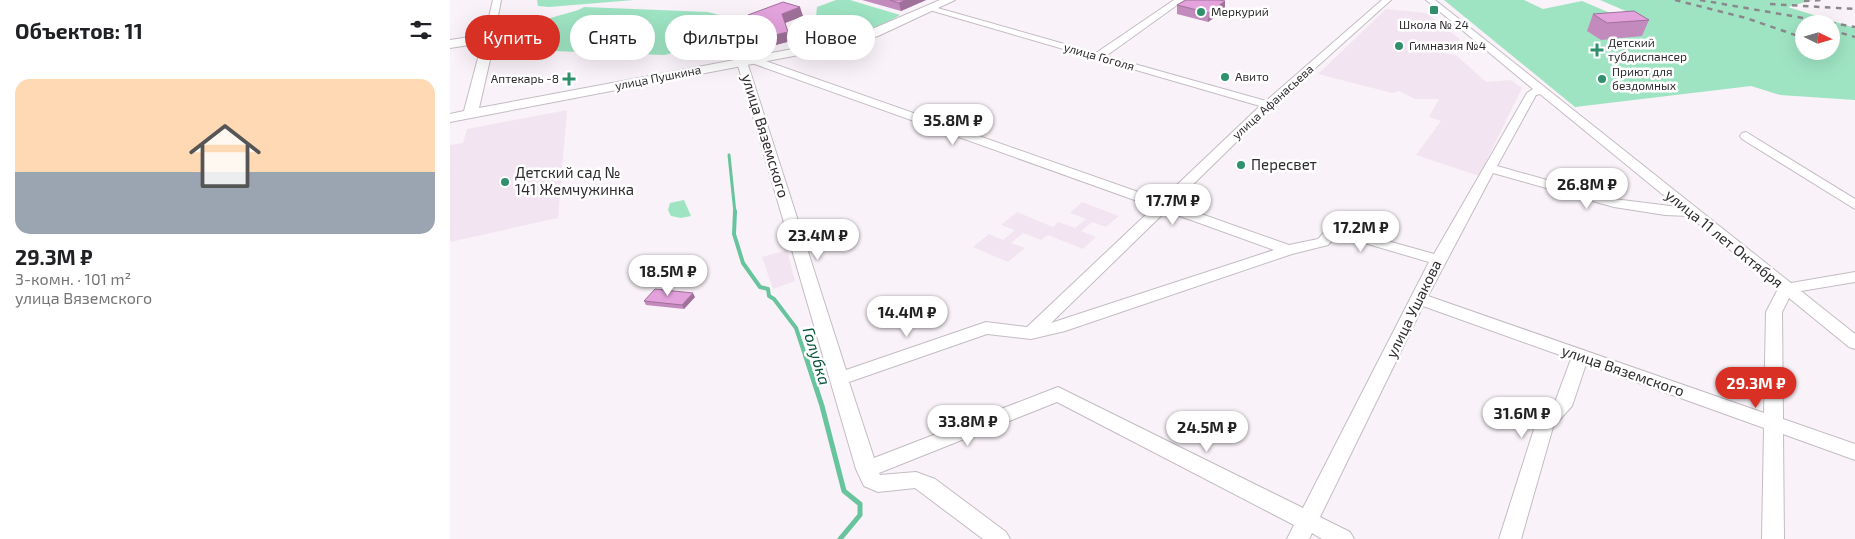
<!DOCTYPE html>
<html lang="ru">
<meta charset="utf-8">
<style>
body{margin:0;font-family:"Exo 2",sans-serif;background:#f2f2f2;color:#202124;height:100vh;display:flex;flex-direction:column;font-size:19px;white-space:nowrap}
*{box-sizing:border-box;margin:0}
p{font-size:16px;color:#757577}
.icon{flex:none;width:28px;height:28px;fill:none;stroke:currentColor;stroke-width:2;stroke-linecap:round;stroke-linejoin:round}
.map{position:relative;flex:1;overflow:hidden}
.drawer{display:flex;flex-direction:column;background:#fff;width:450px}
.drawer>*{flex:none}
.top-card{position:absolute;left:15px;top:15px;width:475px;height:45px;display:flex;gap:10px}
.needle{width:32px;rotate:95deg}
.buttons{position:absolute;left:1345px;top:15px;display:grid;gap:10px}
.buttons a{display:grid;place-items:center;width:45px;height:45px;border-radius:50%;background:#fff;box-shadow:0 5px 20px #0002;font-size:25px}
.price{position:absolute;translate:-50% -42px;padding:0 11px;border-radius:18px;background:#fff;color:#222;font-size:16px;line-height:32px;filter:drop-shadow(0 1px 2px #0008)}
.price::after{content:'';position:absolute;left:50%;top:30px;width:15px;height:11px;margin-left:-8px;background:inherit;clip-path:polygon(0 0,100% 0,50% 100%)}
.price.active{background:#d93025;color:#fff}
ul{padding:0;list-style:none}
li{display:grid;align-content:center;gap:10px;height:265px;padding:0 15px}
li+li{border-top:1px solid #e0e0e0}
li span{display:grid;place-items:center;height:155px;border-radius:15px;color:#555}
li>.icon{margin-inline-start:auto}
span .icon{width:90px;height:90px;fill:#fffc;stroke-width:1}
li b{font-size:21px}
h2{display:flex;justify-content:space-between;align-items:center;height:60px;padding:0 15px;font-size:21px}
.chip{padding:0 18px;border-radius:22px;background:#fff;box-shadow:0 5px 20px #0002;font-size:18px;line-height:45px}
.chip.active{background:#d93025;color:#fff}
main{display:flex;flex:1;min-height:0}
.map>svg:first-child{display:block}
</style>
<main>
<section class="drawer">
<h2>Объектов: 11<svg class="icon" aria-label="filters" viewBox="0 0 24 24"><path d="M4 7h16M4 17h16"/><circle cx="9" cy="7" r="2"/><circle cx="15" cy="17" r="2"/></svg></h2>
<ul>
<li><span style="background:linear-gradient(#ffd9b3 60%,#9aa5b1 0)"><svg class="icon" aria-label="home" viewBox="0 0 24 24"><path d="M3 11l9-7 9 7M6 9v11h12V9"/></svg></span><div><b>29.3M ₽</b><p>3-комн. · 101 m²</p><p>улица Вяземского</p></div></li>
</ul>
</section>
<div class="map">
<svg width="1405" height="539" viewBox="0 0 1405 539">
<rect width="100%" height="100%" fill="#f9f2f8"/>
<!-- built -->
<path fill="#f2e5f1" d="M936 9 976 13 1010 39 996 53 1007 56 1036 82 1061 80 1072 88 1029 176 966 155 991 121 979 117 989 99H965L949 91 942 93 868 74Z
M117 110 108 218 0 242V145L13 143 17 129Z
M632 202 669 216 656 227 642 222 631 231 646 237 633 249 598 235 591 240 573 233 561 243 575 248 558 262 523 247 539 234 553 240 565 230 551 225 567 212 603 227 608 222 625 228 636 219 620 213Z
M337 250 345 281 323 289 312 257Z"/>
<!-- green -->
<path fill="#9ee4c3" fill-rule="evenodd" d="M87 0H184L99 7 88 6Z
M386 0H400L450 15 425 29 370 45 362 46 334 33 366 18 367 7Z
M994 0H1074L1093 9 1132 1 1172 18 1185 15 1150 0H1362L1338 7 1405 28V100L1330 95 1301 86 1125 107ZM1354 24H1381V51H1354Z
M134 7 258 12 273 16 278 24 273 33 265 39 244 48 214 55 76 50 67 43C65 20 121 16 134 7Z
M234 200 241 216 231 218 221 216 218 210 220 203Z"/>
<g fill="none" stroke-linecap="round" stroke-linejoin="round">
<!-- stream-far2 -->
<path stroke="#68c49d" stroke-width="3" d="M279 155 285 213"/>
<!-- stream-far1 -->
<path stroke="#68c49d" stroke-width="4" d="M285 211 284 234 293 263 310 287 318 289 319 296 324 299 346 328 356 358"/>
<!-- stream -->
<path stroke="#68c49d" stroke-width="5" d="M356 357 372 406 394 491 410 504V515L390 539"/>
<defs>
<path id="minor" d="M43 0H51L44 38 39 41 34 38Z
M724 0H734L656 56 816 101 932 0H941L822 107 723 204 839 245 868 239 879 227 884 226 984 254 1077 93 1083 89 976 0H985L1341 283 1405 272V282L1351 291 1405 334V349L1399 347 1339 298 1332 312 1333 419 1405 444V460L1333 434 1334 539H1312L1314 428 1136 364 1122 406 1103 427 1071 539H1049L1086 423 1105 402 1121 359 973 306 870 517 900 532 904 539H872L862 533 859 539H837L844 525 607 402 429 473 430 475 466 472 485 479 556 532 560 539H533L465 488 428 492 414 486 406 469 287 62 292 59 297 62 396 370 536 322 577 327 704 207 299 62V58H307L711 200 810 106 476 9 484 7 646 53ZM1090 94 1228 207 1164 199 1047 166 1086 95ZM1043 173 1164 207 1215 215 1239 216 1328 289 1316 312 1314 413 978 296ZM716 211 824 250 601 323ZM887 235 979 262 853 508 608 387 424 458 399 382 537 334 581 339 615 331 842 254 878 245Z
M1296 132 1405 199V209L1292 139 1290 136 1292 133Z"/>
<path id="major" d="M490 0H505L428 36 385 48 0 122V114L14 111 32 43 0 48V40L39 34 45 38 29 108 380 42 420 30Z"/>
</defs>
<!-- minor casing -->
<use href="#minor" stroke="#c4bcc3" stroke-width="2"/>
<!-- major casing -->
<use href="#major" stroke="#c4bcc3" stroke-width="2"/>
<!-- minor -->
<use href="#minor" fill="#fff" fill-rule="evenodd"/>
<!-- major -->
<use href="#major" fill="#fff" fill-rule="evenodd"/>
<!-- rail -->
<path stroke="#8b878b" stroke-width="2.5" stroke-dasharray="5.5 5.5" stroke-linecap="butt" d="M1225 0 1296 18 1354 38
M1250 0 1405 27
M1354 1 1372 0
M1320 4 1405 9
M1381 30 1405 37"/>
</g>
<!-- wall -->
<path fill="#c38bbd" d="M412 0H476L451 11Z
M727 5 775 10 758 22 727 14Z
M1143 14 1199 20 1192 36 1151 40 1137 31Z
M298 15 353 16 335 23 341 41 299 52 295 42 307 26 301 24Z
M245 297 234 309 196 305 194 301Z"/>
<!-- shaded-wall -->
<path fill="#9f719a" d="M455 0H476L451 11 449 3Z
M775 1V10L758 22 759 13Z
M350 7 353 16 335 23 332 14Z
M338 32 341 41 299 52 295 42Z
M243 293 245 297 234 309 232 305Z"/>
<!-- building -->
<path fill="#e3a2dc" stroke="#9f719a" d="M440 0H455L449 3Z
M736 0H769L775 1 759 13 727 5Z
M333 2 350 7 332 14 338 32 295 42 292 29 321 23 298 15Z
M1184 11 1199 20 1157 23 1143 14Z
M205 289 243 293 232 305 194 301Z"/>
<!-- markers -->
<g fill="#2e916c" stroke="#fff" stroke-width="2">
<rect x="979" y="5" width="10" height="10" rx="2.5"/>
<circle cx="751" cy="12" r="5"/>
<circle cx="949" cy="46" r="5"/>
<path d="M1144.5 42.5h5v5h5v5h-5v5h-5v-5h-5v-5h5z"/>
<circle cx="775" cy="77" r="5"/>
<path d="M116.5 71.5h5v5h5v5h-5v5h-5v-5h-5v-5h5z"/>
<circle cx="1152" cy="79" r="5"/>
<circle cx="791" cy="165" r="5"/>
<circle cx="55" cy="182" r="5"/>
</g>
<g text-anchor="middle" stroke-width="5" stroke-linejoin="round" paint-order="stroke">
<!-- far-poi labels -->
<g font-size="12" fill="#2f2c2f" stroke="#fff" text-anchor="start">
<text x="761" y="16">Меркурий</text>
<text x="984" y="29" text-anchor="middle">Школа № 24</text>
<text x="1158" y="47">Детский<tspan x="1158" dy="14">тубдиспансер</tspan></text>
<text x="959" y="50">Гимназия №4</text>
<text x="1162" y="76">Приют для<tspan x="1162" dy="14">бездомных</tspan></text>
<text x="785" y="81">Авито</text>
<text x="109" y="83" text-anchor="end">Аптекарь -8</text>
</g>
<!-- far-street labels -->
<g font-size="12" fill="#2f2c2f" stroke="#fff">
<text transform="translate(649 57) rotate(16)" y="4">улица Гоголя</text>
<text transform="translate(208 78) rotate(-11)" y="4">улица Пушкина</text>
<text transform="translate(823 102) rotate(-42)" y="4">улица Афанасьева</text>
</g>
<!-- street labels -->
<g font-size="15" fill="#2f2c2f" stroke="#fff">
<text transform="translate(315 136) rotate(73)" y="5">улица Вяземского</text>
<text transform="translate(1274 239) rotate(39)" y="5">улица 11 лет Октября</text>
<text transform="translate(964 309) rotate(-64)" y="5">улица Ушакова</text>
<text transform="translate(1173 371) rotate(19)" y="5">улица Вяземского</text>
</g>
<!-- poi labels -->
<g font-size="15" fill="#2f2c2f" stroke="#fff" text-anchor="start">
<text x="801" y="170">Пересвет</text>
<text x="65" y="178">Детский сад №<tspan x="65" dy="17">141 Жемчужинка</tspan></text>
</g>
<!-- water labels -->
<g font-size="16" font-style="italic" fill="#06543b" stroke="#fff">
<text transform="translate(367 356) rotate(73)" y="6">Голубка</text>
</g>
</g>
</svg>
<div class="buttons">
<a><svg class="needle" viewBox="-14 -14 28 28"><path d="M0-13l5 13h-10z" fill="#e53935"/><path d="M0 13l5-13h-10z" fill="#757577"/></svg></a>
</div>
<b class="price" style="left:503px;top:146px">35.8M ₽</b>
<b class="price" style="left:1137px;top:210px">26.8M ₽</b>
<b class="price" style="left:723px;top:226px">17.7M ₽</b>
<b class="price" style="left:911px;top:253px">17.2M ₽</b>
<b class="price" style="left:368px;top:261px">23.4M ₽</b>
<b class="price" style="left:218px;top:297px">18.5M ₽</b>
<b class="price" style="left:457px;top:338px">14.4M ₽</b>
<b class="price active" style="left:1306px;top:409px">29.3M ₽</b>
<b class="price" style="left:1072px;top:439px">31.6M ₽</b>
<b class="price" style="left:518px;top:447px">33.8M ₽</b>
<b class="price" style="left:757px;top:453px">24.5M ₽</b>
<div class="top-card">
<a class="chip active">Купить</a>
<a class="chip">Снять</a>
<a class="chip">Фильтры</a>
<a class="chip">Новое</a>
</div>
</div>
</main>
